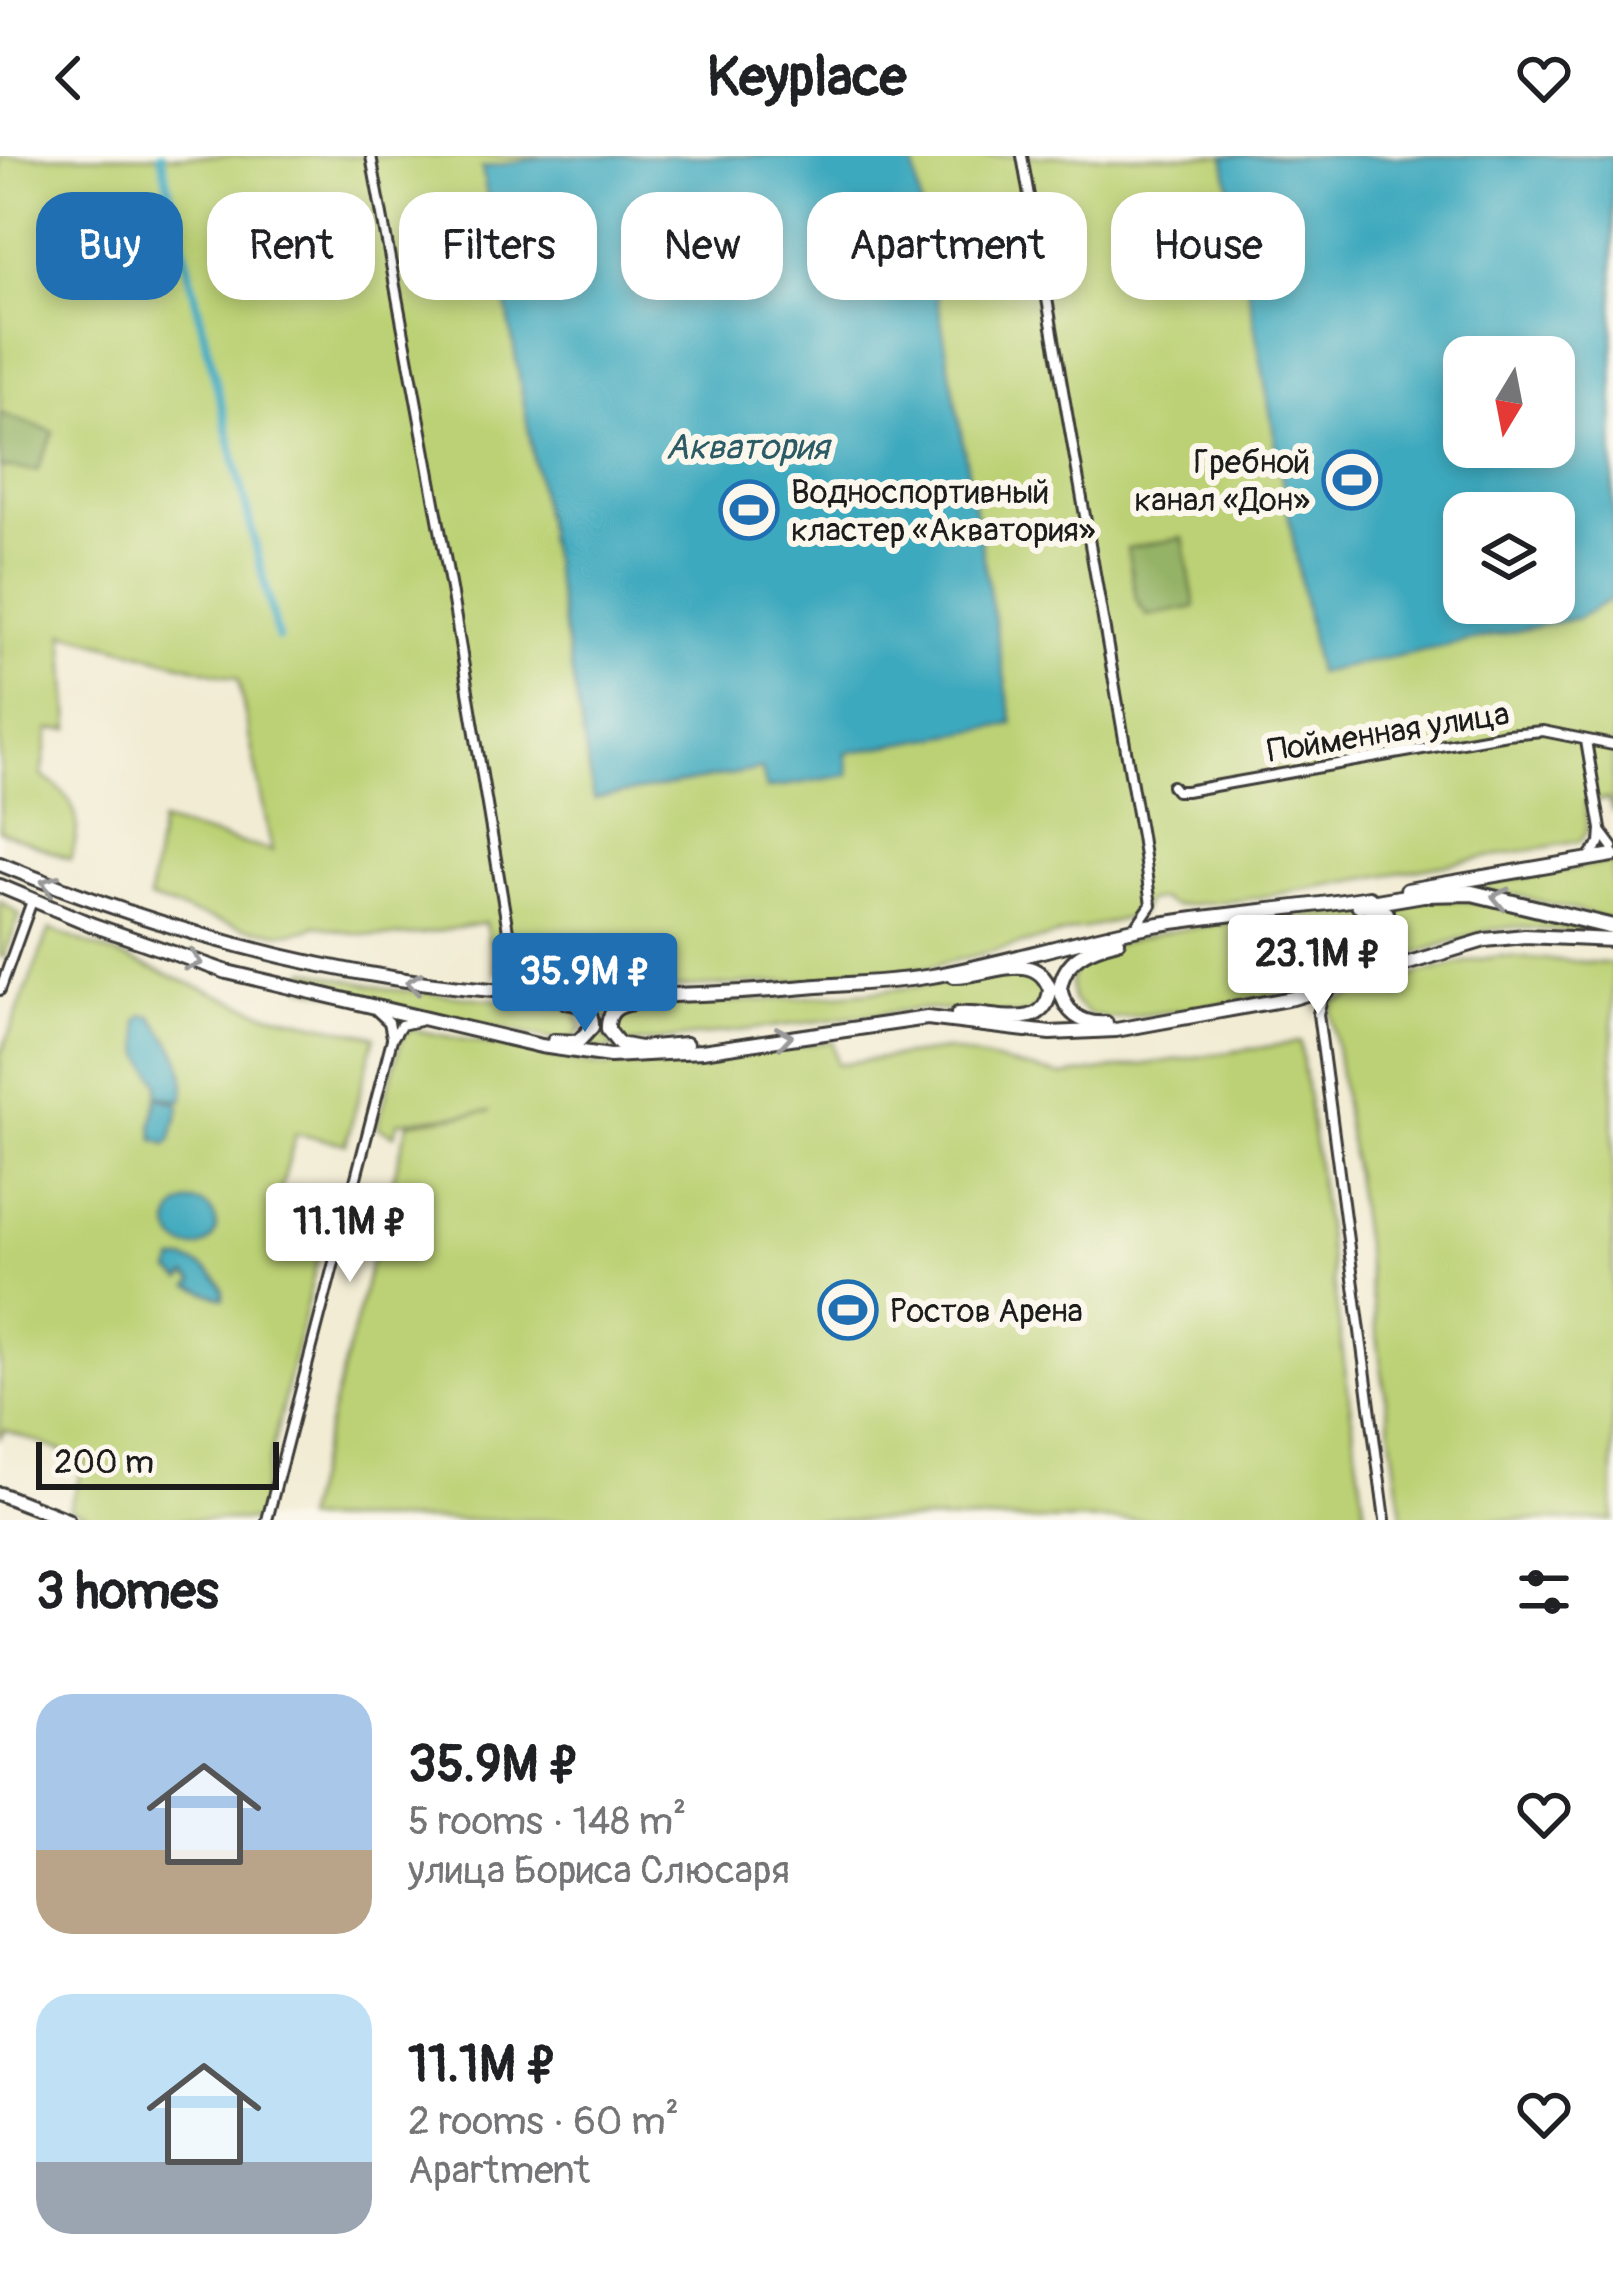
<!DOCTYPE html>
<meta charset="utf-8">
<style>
body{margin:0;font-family:Pangolin,sans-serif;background:#f6f6f6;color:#202124;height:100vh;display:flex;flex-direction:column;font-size:45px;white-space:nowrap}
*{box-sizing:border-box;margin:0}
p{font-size:39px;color:#757577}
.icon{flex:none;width:66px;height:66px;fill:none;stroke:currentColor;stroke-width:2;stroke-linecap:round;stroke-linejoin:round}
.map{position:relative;height:1364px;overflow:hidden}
.drawer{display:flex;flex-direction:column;background:#fff;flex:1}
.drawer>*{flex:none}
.guide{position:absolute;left:36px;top:36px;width:1542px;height:108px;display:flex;gap:24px}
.needle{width:78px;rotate:190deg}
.buttons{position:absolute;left:1443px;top:180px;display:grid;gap:24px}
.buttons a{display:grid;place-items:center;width:132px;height:132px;border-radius:24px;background:#fff;box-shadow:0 6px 18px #0003;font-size:60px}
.scale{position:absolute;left:36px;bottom:30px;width:243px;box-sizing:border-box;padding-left:12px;border:6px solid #1c1c1c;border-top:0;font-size:33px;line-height:42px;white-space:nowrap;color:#1c1c1c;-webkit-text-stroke:9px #fbf7ec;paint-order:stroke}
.price{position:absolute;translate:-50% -102px;padding:0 27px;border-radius:12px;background:#fff;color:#222;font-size:39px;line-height:78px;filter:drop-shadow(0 3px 6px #0008)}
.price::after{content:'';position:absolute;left:50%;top:72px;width:36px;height:27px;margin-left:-18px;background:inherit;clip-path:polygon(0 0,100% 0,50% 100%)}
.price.current{background:#1f6fb2;color:#fff}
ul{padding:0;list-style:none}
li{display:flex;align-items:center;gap:36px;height:300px;padding:0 36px}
li span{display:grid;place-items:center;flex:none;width:336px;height:240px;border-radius:36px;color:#555}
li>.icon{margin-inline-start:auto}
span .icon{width:144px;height:144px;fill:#fffc;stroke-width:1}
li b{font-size:51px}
h2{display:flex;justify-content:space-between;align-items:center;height:144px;padding:0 36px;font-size:51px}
.pill{padding:0 42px;border-radius:36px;background:#fff;box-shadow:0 6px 18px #0003;font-size:42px;line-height:108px}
.pill.current{background:#1f6fb2;color:#fff}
header{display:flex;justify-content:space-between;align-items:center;height:156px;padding:0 36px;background:#fff;font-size:54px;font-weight:700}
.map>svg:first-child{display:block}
</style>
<header><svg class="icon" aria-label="back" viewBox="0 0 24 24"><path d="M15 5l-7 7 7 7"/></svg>Keyplace<svg class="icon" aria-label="heart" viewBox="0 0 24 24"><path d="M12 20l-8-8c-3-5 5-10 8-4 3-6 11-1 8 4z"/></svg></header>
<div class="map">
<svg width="1613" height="1364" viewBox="0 0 1613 1364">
<rect width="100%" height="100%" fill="#fbf7ec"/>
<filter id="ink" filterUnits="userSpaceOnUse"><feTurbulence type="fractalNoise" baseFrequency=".00833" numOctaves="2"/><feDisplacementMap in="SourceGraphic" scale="24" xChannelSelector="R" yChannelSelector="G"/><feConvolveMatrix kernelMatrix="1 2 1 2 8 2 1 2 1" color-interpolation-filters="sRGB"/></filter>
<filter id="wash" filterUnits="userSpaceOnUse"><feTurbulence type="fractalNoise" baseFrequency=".004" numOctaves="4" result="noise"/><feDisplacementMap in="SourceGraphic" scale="48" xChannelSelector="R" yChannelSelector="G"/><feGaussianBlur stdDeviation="2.7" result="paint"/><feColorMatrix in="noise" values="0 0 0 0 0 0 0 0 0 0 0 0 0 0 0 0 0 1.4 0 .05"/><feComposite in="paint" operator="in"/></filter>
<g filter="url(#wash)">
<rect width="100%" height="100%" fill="#f2ecd4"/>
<!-- green -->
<path fill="#bcd174" stroke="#6c7648" stroke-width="3" fill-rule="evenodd" d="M0 0H1613V657L1608 643 1585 647 1587 675 1581 685 1243 744 1174 750 1159 743 1146 745 1139 759 925 812 787 826 651 833 534 829 525 814 495 816 485 767C414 780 388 788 316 769 283 792 187 755 149 743L161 666 272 695 238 523 64 477 70 573 49 574 42 620C75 639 85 667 70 703L0 675ZM1464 201H1554V291H1464ZM1464 357H1554V447H1464Z
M1613 706V764L1519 740 1466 731Z
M1435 742 1504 748 1601 778 1513 771 1483 775 1397 804C1395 781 1409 772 1383 750Z
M0 745 20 759 4 801H0Z
M1359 753 1380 757 1392 773 1390 792C1339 838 1179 855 1108 863L1088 858 1073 845C1070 831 1069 821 1078 810 1113 769 1301 761 1359 753Z
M50 773 263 856 375 880 346 988 296 978 273 1062 324 1076 262 1336 266 1335 256 1364H99L69 1352 85 1304 5 1274 0 1281V900Z
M1500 800 1613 808V1364H1403L1331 855 1333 846C1389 827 1441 808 1500 800Z
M306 814 389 833 566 851 578 858 581 874 574 882 559 885 303 831Z
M1019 814 1032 816 1046 831 1042 849 1024 859 920 853 630 888 621 885 612 874 613 862 629 851C760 845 890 840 1019 814Z
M586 844 615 847 602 867 605 882 616 894 585 892 597 870Z
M410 873 600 910 667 908 833 885 837 908 946 894 1063 920 1300 886 1366 1364H303L408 967 491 955 398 966 394 979 377 971 401 885Z"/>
<!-- forest -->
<path fill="#95b366" stroke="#586841" stroke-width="3" d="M0 257 54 276 37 315 0 311Z
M1183 382 1195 451 1147 460 1136 443 1127 392Z"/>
<!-- water -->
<path fill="#3ea9be" stroke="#2d626d" stroke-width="3" fill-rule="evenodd" d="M548 0H912L1013 568 846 597 849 619 766 633 762 613 594 643 482 12Z
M1224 0H1613V442L1578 462 1317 517ZM1464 201H1554V291H1464ZM1464 357H1554V447H1464Z
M143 859 152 860C173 888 191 910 182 945L158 939 159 927 142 899 138 865Z
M157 942 178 947 180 952 171 985 167 988 154 984 152 970Z
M170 1069a23 23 0 1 1 46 0a23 23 0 1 1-46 0Z
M185 1104C203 1109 226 1122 223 1143L190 1130 194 1125 187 1119 182 1124 171 1116 174 1105Z"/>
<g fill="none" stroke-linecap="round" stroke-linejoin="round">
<!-- canal -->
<path stroke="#3ea9be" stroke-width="9" d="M161 0 278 482"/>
</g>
</g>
<g filter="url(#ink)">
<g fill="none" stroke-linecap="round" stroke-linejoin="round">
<defs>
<path id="minor" d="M371 0 451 433 515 817 529 834
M1022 0 1141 680 1151 749 1137 769
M1586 585 1601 673 1600 687 1591 699
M1172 630 1176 635H1186L1507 578 1543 575 1613 589
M1601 675 1613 691
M0 834 32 745
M1330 834 1322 842 1318 858 1385 1364
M376 854 389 866 392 881
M267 1364 392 883 401 869 419 865"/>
<path id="secondary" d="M0 708C275 821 509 859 806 831 848 827 891 827 932 820 1007 807 1079 783 1154 769 1225 757 1298 753 1369 741
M0 730 93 769 227 816 541 890 610 900 702 895 927 862 1050 877 1116 874 1293 842 1485 784 1525 780 1613 784
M1407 734 1613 699
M1364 749 1387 757 1396 781 1386 803 1365 814
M954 820C987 821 1036 791 1050 834 1045 880 988 854 958 858
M634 847C617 849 607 856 608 874L619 888 640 892 686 888
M1106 867C1081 869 1065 857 1060 832 1065 801 1090 792 1118 785
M554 885 578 886 592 871C593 854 582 848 566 846
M0 1338 67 1364"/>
<path id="primary" d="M1359 749 1423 738 1472 737 1613 771"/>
</defs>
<!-- minor casing -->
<use href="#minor" stroke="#3c3b38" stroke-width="14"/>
<!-- secondary casing -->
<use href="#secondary" stroke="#3c3b38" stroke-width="18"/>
<!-- primary casing -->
<use href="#primary" stroke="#3c3b38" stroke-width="20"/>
<!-- minor -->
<use href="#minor" stroke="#fff" stroke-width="8"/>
<!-- secondary -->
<use href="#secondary" stroke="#fff" stroke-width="12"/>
<!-- primary -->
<use href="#primary" stroke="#fff" stroke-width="14"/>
</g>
<!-- one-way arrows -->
<defs><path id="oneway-chevron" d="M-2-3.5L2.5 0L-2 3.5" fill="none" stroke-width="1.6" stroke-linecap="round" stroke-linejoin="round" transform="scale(3)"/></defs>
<g stroke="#999">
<use href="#oneway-chevron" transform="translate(49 728) rotate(-158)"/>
<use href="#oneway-chevron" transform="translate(1500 742) rotate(-168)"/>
<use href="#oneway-chevron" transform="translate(194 805) rotate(18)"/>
<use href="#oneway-chevron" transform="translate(414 827) rotate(-172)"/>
<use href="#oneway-chevron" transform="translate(784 881) rotate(-9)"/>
</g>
</g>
<!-- icons -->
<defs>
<symbol id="stadium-ring" viewBox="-11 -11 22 22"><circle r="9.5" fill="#fbf7ec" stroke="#1f6fb2" stroke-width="1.5"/><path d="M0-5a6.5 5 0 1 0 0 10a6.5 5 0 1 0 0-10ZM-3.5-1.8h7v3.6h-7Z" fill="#1f6fb2"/></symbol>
</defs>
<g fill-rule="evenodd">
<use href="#stadium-ring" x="1319" y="291" width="66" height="66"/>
<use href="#stadium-ring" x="716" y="321" width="66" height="66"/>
<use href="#stadium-ring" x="815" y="1121" width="66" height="66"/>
</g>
<g text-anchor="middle" stroke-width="12" stroke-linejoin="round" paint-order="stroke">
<!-- poi labels -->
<g font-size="33" fill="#1c1c1c" stroke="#fbf7ec" text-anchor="start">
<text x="1310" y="317" text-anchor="end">Гребной<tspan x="1310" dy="38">канал «Дон»</tspan></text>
<text x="791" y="347">Водноспортивный<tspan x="791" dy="38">кластер «Акватория»</tspan></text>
<text x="890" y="1166">Ростов Арена</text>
</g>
<!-- street labels -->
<g font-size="33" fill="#1c1c1c" stroke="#fbf7ec">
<text transform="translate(1388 575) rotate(-9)" y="12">Пойменная улица</text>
</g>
<!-- water labels -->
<g font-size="36" font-style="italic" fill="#2b5b65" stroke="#fbf7ec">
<text x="747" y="303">Акватория</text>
</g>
</g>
</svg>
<div class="buttons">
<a><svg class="needle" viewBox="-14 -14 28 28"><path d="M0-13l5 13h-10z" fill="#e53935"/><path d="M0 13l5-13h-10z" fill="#757577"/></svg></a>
<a><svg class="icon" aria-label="layers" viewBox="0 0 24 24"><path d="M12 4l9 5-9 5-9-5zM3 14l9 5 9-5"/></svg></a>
</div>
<div class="scale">200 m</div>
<b class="price" style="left:1318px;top:861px">23.1M ₽</b>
<b class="price current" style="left:585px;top:879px">35.9M ₽</b>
<b class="price" style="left:350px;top:1129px">11.1M ₽</b>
<div class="guide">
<a class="pill current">Buy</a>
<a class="pill">Rent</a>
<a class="pill">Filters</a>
<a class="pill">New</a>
<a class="pill">Apartment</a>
<a class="pill">House</a>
</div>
</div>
<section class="drawer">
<h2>3 homes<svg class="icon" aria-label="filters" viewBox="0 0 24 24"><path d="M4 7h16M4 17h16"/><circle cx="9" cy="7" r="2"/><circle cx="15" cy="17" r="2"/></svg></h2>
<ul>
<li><span style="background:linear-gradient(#a9c7e8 65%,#b9a48a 0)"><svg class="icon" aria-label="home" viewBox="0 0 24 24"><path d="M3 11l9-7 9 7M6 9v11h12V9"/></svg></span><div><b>35.9M ₽</b><p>5 rooms · 148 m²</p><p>улица Бориса Слюсаря</p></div><svg class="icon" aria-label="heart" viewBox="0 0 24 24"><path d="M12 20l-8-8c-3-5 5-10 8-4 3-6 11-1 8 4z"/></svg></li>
<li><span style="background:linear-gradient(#bfe0f5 70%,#9aa5b1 0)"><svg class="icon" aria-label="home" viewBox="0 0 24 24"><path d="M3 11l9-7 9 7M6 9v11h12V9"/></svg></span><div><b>11.1M ₽</b><p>2 rooms · 60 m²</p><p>Apartment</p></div><svg class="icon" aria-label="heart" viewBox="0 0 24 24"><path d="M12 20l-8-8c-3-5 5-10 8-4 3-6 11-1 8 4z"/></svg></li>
</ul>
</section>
